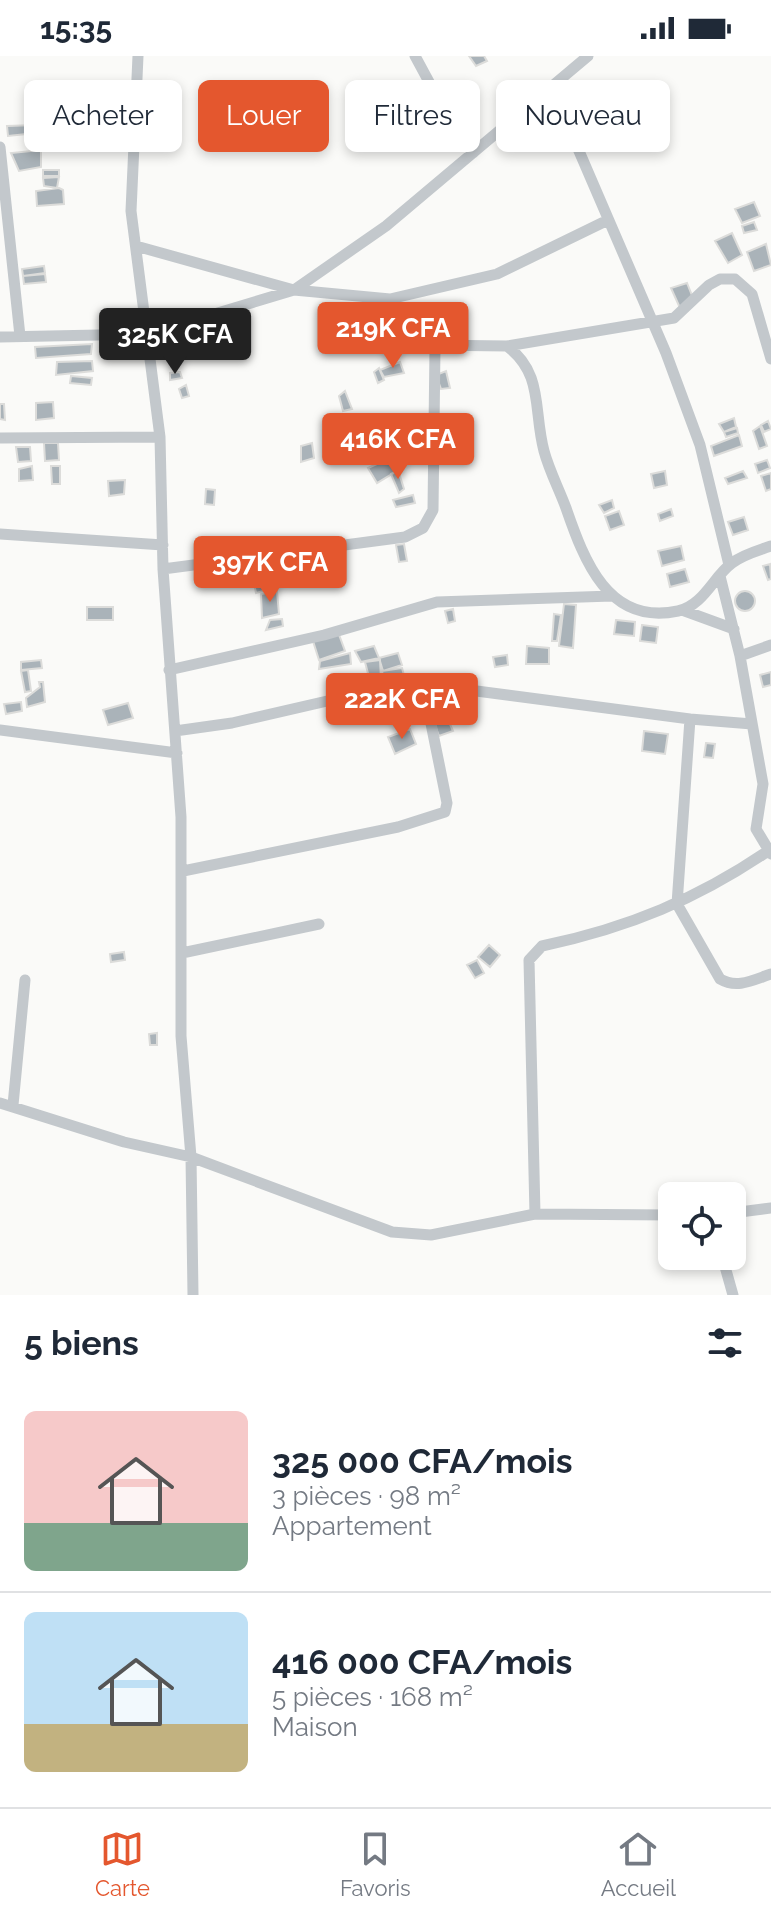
<!DOCTYPE html>
<html lang="fr">
<meta charset="utf-8">
<style>
body{margin:0;font-family:Raleway,sans-serif;background:#f6f6f7;color:#1f2937;height:100vh;display:flex;flex-direction:column;font-size:30px;white-space:nowrap}
*{box-sizing:border-box;margin:0}
p{font-size:26px;color:#747a83}
.icon{flex:none;width:44px;height:44px;fill:none;stroke:currentColor;stroke-width:2;stroke-linecap:round;stroke-linejoin:round}
.map{position:relative;height:1239px;overflow:hidden}
.panel{display:flex;flex-direction:column;background:#fff;flex:1}
.panel>*{flex:none}
.top-card{position:absolute;left:24px;top:24px;width:724px;height:72px;display:flex;gap:16px}
.controls{position:absolute;left:658px;top:1126px;display:grid;gap:16px}
.controls a{display:grid;place-items:center;width:88px;height:88px;border-radius:12px;background:#fff;box-shadow:0 4px 12px #0003;font-size:40px}
.price{position:absolute;translate:-50% -68px;padding:0 18px;border-radius:8px;background:#e4572e;color:#fff;font-size:26px;line-height:52px;filter:drop-shadow(0 2px 4px #0008)}
.price::after{content:'';position:absolute;left:50%;top:48px;width:24px;height:18px;margin-left:-12px;background:inherit;clip-path:polygon(0 0,100% 0,50% 100%)}
.price.on{background:#222;color:#fff}
ul{padding:0;list-style:none}
li{display:flex;align-items:center;gap:24px;height:200px;padding:0 24px}
li+li{border-top:2px solid #e0e1e3}
li span{display:grid;place-items:center;flex:none;width:224px;height:160px;border-radius:12px;color:#555}
li>.icon{margin-inline-start:auto}
span .icon{width:96px;height:96px;fill:#fffc;stroke-width:1}
li b{font-size:34px}
h2{display:flex;justify-content:space-between;align-items:center;height:96px;padding:0 24px;font-size:34px}
.chip{padding:0 28px;border-radius:12px;background:#fff;box-shadow:0 4px 12px #0003;font-size:28px;line-height:72px}
.chip.on{background:#e4572e;color:#fff}
.status{display:flex;justify-content:space-between;align-items:center;height:56px;padding:0 40px;background:#fff;direction:ltr}
.status svg{height:22px;fill:currentColor}
.tabs{display:flex;justify-content:space-around;align-items:center;height:112px;border-top:2px solid #e0e1e3;background:#fff;font-size:22px;color:#747a83}
.tabs a{display:grid;justify-items:center;gap:4px}
.tabs .on{color:#e4572e}
.map>svg:first-child{display:block}
</style>
<div class="status"><b>15:35</b><svg viewBox="0 0 49 12"><path d="M0 12V9h3v3zM5 12V6h3v6zM10 12V3h3v9zM15 12V0h3v12zM26 1h20v11H26zM47 4h2v5h-2z"/></svg></div>
<div class="map">
<svg width="771" height="1239" viewBox="0 0 771 1239">
<rect width="100%" height="100%" fill="#fafaf8"/>
<!-- building -->
<path fill="#aab3b9" stroke="#dcdcda" stroke-width="2" d="M469 0H484L487 5 476 10Z
M457 26 470 35 468 46 453 53 446 34Z
M73 64 75 75 69 76 67 65Z
M37 69 36 77 8 80 7 70Z
M41 94V111L19 115 11 97Z
M43 114H59V120H43Z
M59 121 57 132 44 130 43 122Z
M59 132 63 134 64 148 37 150 36 135Z
M754 146 760 160 742 167 735 153Z
M754 166 757 174 744 177 742 170Z
M732 177 742 199 728 207 715 185Z
M766 188 771 209 754 215 747 196Z
M44 210 45 217 23 220 22 213Z
M45 218 46 226 24 228 23 220Z
M687 227 695 247 680 252 671 232Z
M92 288 91 298 36 302 35 291Z
M92 305 93 315 56 319 57 306Z
M400 306 404 317 384 321 380 314Z
M379 312 384 324 378 327 374 316Z
M446 315 450 332 441 333 436 319Z
M180 316 182 322 170 324V317Z
M71 320 92 322 91 329 70 327Z
M186 329 189 340 182 342 179 333Z
M345 335 352 353 343 355 339 340Z
M53 346 54 362 36 364V347Z
M0 348H4L5 364 0 363Z
M734 362 736 371 724 376 719 368Z
M768 365 771 373 764 376 761 369Z
M760 370 767 390 759 393 753 375Z
M737 372 738 377 726 381 724 376Z
M739 379 742 390 714 400 711 390Z
M44 387H58L59 404 45 405Z
M312 387 314 402 301 406V390Z
M16 391H30L31 405 18 406Z
M401 397 405 410 377 427 368 412Z
M767 404 770 412 758 417 755 408Z
M32 410 33 424 19 425V413Z
M51 410H60V428H52Z
M398 414 404 433 399 437 391 418Z
M665 415 667 429 654 432 651 418Z
M743 415 747 422 728 428 725 422Z
M771 417V433L766 435 761 420Z
M125 424 124 438 109 440 108 425Z
M206 433 215 434 214 449 205 448Z
M413 439 415 447 396 451 393 444Z
M612 444 614 452 604 457 599 449Z
M671 453 673 460 660 465 658 458Z
M619 455 624 469 610 474 605 460Z
M744 461 748 474 733 479 728 466Z
M404 488 407 505 399 506 396 489Z
M681 490 684 504 662 510 658 495Z
M770 508 771 523 768 524 763 510Z
M685 513 689 526 670 531 667 518Z
M266 515 267 534 256 537 252 517Z
M277 535 279 558 262 562 261 538Z
M735 545a10 10 0 1 1 20 0a10 10 0 1 1-20 0Z
M564 548 576 549 573 592 559 590Z
M87 551H113V564H87Z
M453 553 455 565 448 567 445 555Z
M554 558 561 559 557 585H552Z
M282 563 283 570 266 574 270 564Z
M616 564 635 566 634 580 614 578Z
M642 569 658 571 656 587 640 585Z
M338 576 345 595 319 604 313 585Z
M374 590 379 602 361 606 355 595Z
M527 590 549 592V608H526Z
M350 597 351 608 319 613 320 605Z
M398 597 402 609 383 615 379 602Z
M507 599 508 609 495 611 493 601Z
M41 604 42 612 21 614V606Z
M380 604 381 623 370 625 365 606Z
M402 612 404 619 384 625 382 615Z
M28 614 31 635 25 636 21 615Z
M771 616V629L763 631 760 619Z
M39 626H43L45 646 27 651 26 642 40 631Z
M397 635 403 654 383 660 377 641Z
M21 646 22 655 6 658 4 648Z
M128 647 133 662 108 669 103 654Z
M446 659 453 675 439 680 433 664Z
M410 673 416 688 395 698 388 681Z
M644 675 668 678 665 698 642 695Z
M706 687 715 688 713 702 704 701Z
M489 889 500 899 490 911 478 901Z
M124 896 125 904 111 906 110 898Z
M477 904 484 917 475 922 467 909Z
M157 977V989H150L149 978Z"/>
<g fill="none" stroke-linecap="round" stroke-linejoin="round">
<!-- minor -->
<path stroke="#c3c8cc" stroke-width="11" d="M138 0 131 155 160 381 163 513 181 761V980L191 1101 193 1239
M415 0 455 74 473 97
M551 30 666 297 700 389 729 509
M0 91 20 280
M136 190 294 234 390 243 418 284 426 289 507 290C544 318 533 354 544 395 549 414 559 433 566 452 584 504 608 570 678 555 704 549 713 521 732 507 744 498 757 495 771 490
M390 243 497 218 608 164
M0 281 148 278 294 234 386 170 588 0
M507 290 674 262 709 229 720 223H735L752 238 771 303
M0 382 160 381
M0 478 163 489
M163 513 405 481 423 472 433 454 435 291
M720 520 740 600 763 728 756 773 771 798
M682 554 734 573
M740 600 771 589
M169 614 324 579 437 546 612 540
M690 663 752 668
M0 674 177 697
M175 675 232 667 375 634 423 628 690 663 677 848 720 923C737 933 753 924 771 918
M183 815 398 771 445 756 447 747 423 628
M182 897 319 868
M0 1047 124 1086 191 1101 392 1176 431 1179 535 1158 672 1159
M13 1049 25 924
M732 1157 771 1152
M535 1158 529 904 542 890C628 872 698 843 771 793
M722 1200 733 1239"/>
</g>
</svg>
<div class="controls">
<a><svg class="icon" aria-label="locate" viewBox="0 0 24 24"><circle cx="12" cy="12" r="6"/><path d="M12 2v4M12 18v4M2 12h4M18 12h4"/></svg></a>
</div>
<b class="price" style="left:393px;top:314px">219K CFA</b>
<b class="price on" style="left:175px;top:320px">325K CFA</b>
<b class="price" style="left:398px;top:425px">416K CFA</b>
<b class="price" style="left:270px;top:548px">397K CFA</b>
<b class="price" style="left:402px;top:685px">222K CFA</b>
<div class="top-card">
<a class="chip">Acheter</a>
<a class="chip on">Louer</a>
<a class="chip">Filtres</a>
<a class="chip">Nouveau</a>
</div>
</div>
<section class="panel">
<h2>5 biens<svg class="icon" aria-label="filters" viewBox="0 0 24 24"><path d="M4 7h16M4 17h16"/><circle cx="9" cy="7" r="2"/><circle cx="15" cy="17" r="2"/></svg></h2>
<ul>
<li><span style="background:linear-gradient(#f6c9c9 70%,#7fa58c 0)"><svg class="icon" aria-label="home" viewBox="0 0 24 24"><path d="M3 11l9-7 9 7M6 9v11h12V9"/></svg></span><div><b>325 000 CFA/mois</b><p>3 pièces · 98 m²</p><p>Appartement</p></div></li>
<li><span style="background:linear-gradient(#bfe0f5 70%,#c2b280 0)"><svg class="icon" aria-label="home" viewBox="0 0 24 24"><path d="M3 11l9-7 9 7M6 9v11h12V9"/></svg></span><div><b>416 000 CFA/mois</b><p>5 pièces · 168 m²</p><p>Maison</p></div></li>
</ul>
</section>
<nav class="tabs">
<a class="on"><svg class="icon" aria-label="map" viewBox="0 0 24 24"><path d="M3 6l6-2 6 2 6-2v14l-6 2-6-2-6 2zM9 4v14M15 6v14"/></svg>Carte</a>
<a><svg class="icon" aria-label="saved" viewBox="0 0 24 24"><path d="M7 4h10v16l-5-4-5 4z"/></svg>Favoris</a>
<a><svg class="icon" aria-label="home" viewBox="0 0 24 24"><path d="M3 11l9-7 9 7M6 9v11h12V9"/></svg>Accueil</a>
</nav>
